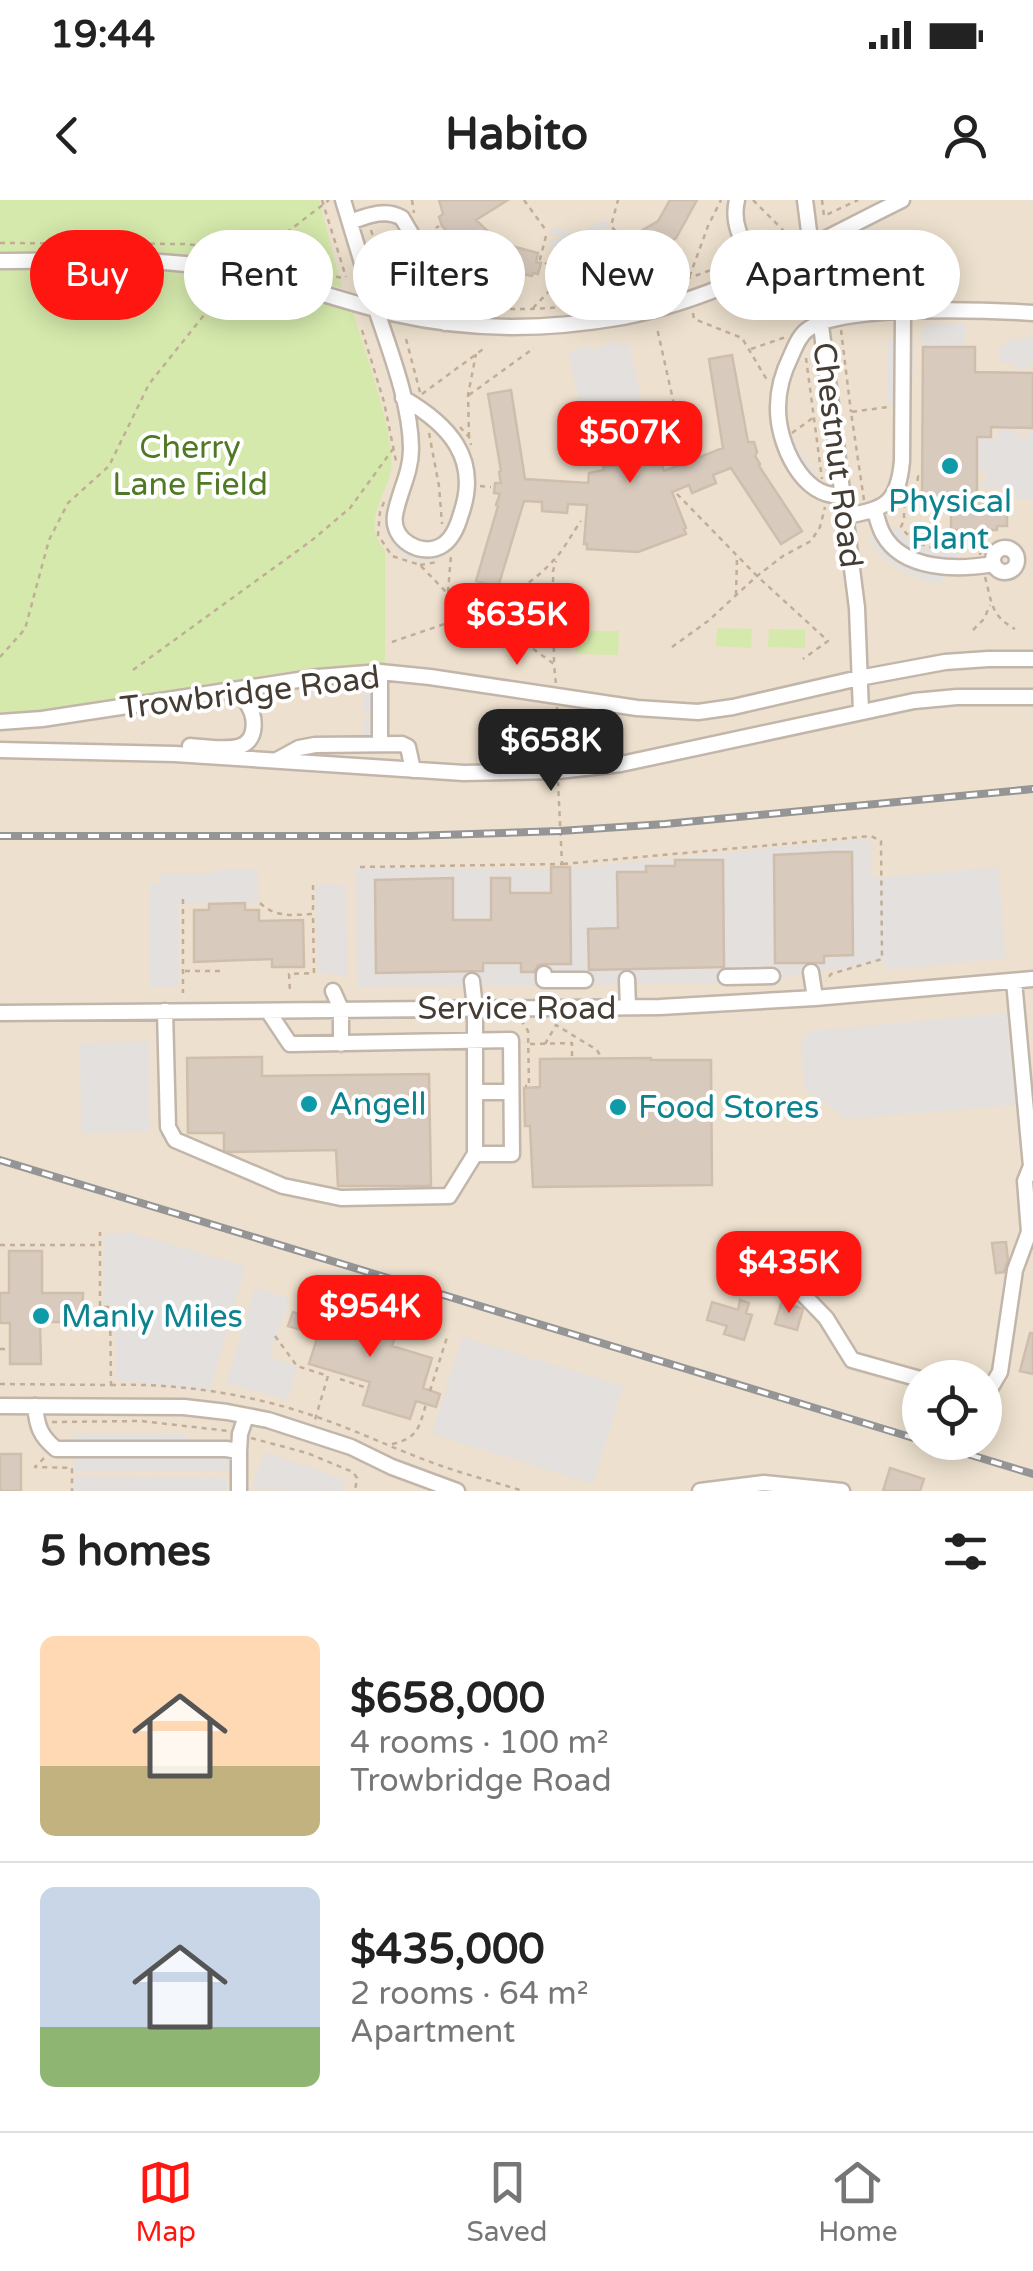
<!DOCTYPE html>
<meta charset="utf-8">
<style>
body{margin:0;font-family:"Varela Round",sans-serif;background:#f6f6f6;color:#222;height:100vh;display:flex;flex-direction:column;font-size:38px;white-space:nowrap}
*{box-sizing:border-box;margin:0}
p{font-size:32px;color:#767676}
.icon{flex:none;width:55px;height:55px;fill:none;stroke:currentColor;stroke-width:2;stroke-linecap:round;stroke-linejoin:round}
.map{position:relative;height:1291px;overflow:hidden}
.sheet{display:flex;flex-direction:column;background:#fff;flex:1}
.sheet>*{flex:none}
.top-card{position:absolute;left:30px;top:30px;width:975px;height:90px;display:flex;gap:20px}
.controls{position:absolute;left:902px;top:1160px;display:grid;gap:20px}
.controls a{display:grid;place-items:center;width:100px;height:100px;border-radius:50%;background:#fff;box-shadow:0 5px 25px #0003;font-size:50px}
.price{position:absolute;translate:-50% -85px;padding:0 22px;border-radius:20px;background:#ff1610;color:#fff;font-size:32px;line-height:65px;filter:drop-shadow(0 2px 5px #0008)}
.price::after{content:'';position:absolute;left:50%;top:60px;width:30px;height:22px;margin-left:-15px;background:inherit;clip-path:polygon(0 0,100% 0,50% 100%)}
.price.current{background:#222;color:#fff}
ul{padding:0;list-style:none}
li{display:flex;align-items:center;gap:30px;height:250px;padding:0 40px}
li+li{border-top:2px solid #e0e0e0}
li span{display:grid;place-items:center;flex:none;width:280px;height:200px;border-radius:15px;color:#555}
li>.icon{margin-inline-start:auto}
span .icon{width:120px;height:120px;fill:#fffc;stroke-width:1}
li b{font-size:42px}
h2{display:flex;justify-content:space-between;align-items:center;height:120px;padding:0 40px;font-size:42px}
.tag{padding:0 35px;border-radius:45px;background:#fff;box-shadow:0 5px 25px #0003;font-size:35px;line-height:90px}
.tag.current{background:#ff1610;color:#fff}
.status{display:flex;justify-content:space-between;align-items:center;height:70px;padding:0 50px;background:#fff;direction:ltr}
.status svg{height:28px;fill:currentColor}
header{display:flex;justify-content:space-between;align-items:center;height:130px;padding:0 40px;background:#fff;font-size:45px;font-weight:700}
.dock{display:flex;justify-content:space-around;align-items:center;height:140px;border-top:2px solid #e0e0e0;background:#fff;font-size:28px;color:#767676}
.dock a{display:grid;justify-items:center;gap:5px}
.dock .current{color:#ff1610}
.map>svg:first-child{display:block}
</style>
<div class="status"><b>19:44</b><svg viewBox="0 0 49 12"><path d="M0 12V9h3v3zM5 12V6h3v6zM10 12V3h3v9zM15 12V0h3v12zM26 1h20v11H26zM47 4h2v5h-2z"/></svg></div>
<header><svg class="icon" aria-label="back" viewBox="0 0 24 24"><path d="M15 5l-7 7 7 7"/></svg>Habito<svg class="icon" aria-label="person" viewBox="0 0 24 24"><circle cx="12" cy="8" r="4"/><path d="M4 21q1-7 8-7t8 7"/></svg></header>
<div class="map">
<svg width="1033" height="1291" viewBox="0 0 1033 1291">
<rect width="100%" height="100%" fill="#f3ede5"/>
<!-- education -->
<path fill="#ede0ce" fill-rule="evenodd" d="M0 0H1033V1291H0ZM920 1178H985V1242H920Z"/>
<!-- green -->
<path fill="#d5e9ac" d="M0 0H319L342 88C278 70 213 55 146 51 98 48 48 51 0 51Z
M0 68C87 68 177 63 262 83 292 90 322 100 352 109 362 144 397 238 391 270 385 299 361 323 385 350V463L311 468 47 510 0 514Z
M717 428 752 429 751 448 716 446Z
M769 429 805 430V448L768 447Z
M575 431H619L618 455 575 454Z"/>
<!-- parking -->
<path fill="#e3e0dd" d="M388 4H396L406 9 446 74 451 85 437 94 398 28 389 22 371 21 367 8Z
M600 22H608L609 27 600 29V31L610 29 619 95 600 100 598 91 595 89 580 92 579 103H559L550 40 559 39V35L549 36V31L557 28 570 33 588 29Z
M965 123V145H922V128L928 124Z
M898 136 910 140 912 138 914 140 913 174 908 178 910 199 907 203 887 205 888 139H895Z
M791 137 801 143 802 153 788 190 786 212 789 227 786 228 789 240 793 239 818 277 820 286 815 298 806 289 782 254 777 244 781 241 777 233 773 234 771 222 772 182Z
M1033 138V169L1032 161H1030V170H1014L1013 161 1012 164H1005L1000 161V146H1007V139Z
M618 141 619 145 629 144 652 246 641 249 638 252 591 259 590 256 600 253 598 249 590 251 568 152 589 145 590 148 593 150 604 147 606 143Z
M429 205 454 226 464 239 471 255 475 283 470 314 455 344 445 355 434 360 419 363 420 359 411 356 409 359 394 348 385 326 386 317 388 310 401 316 402 326 408 335 426 343 442 339 447 332 446 326 452 314 458 290 457 271 449 246 432 228 430 221 423 216Z
M998 229H1017L1018 237H1027V229H1033V299H1016V292L1012 289 978 288V283H986V272L978 271V238H998Z
M897 327 910 342 935 351H958V362H944L943 384 919 379 899 370 882 357 868 339Z
M1002 338 1015 340 1025 349 1021 352 1022 367 1025 369 1021 376 1012 380 1003 381 1005 363 1009 362 1010 358 1005 356Z
M371 485H385V535L363 534V520H371L372 516 363 515V488H370Z
M870 638 872 678 998 667 1006 758 886 770 885 761 752 783 357 787 356 668 564 669Z
M223 669H258V704H179V787H150V683H160V673H208Z
M326 683 346 686 348 777 317 772 316 684Z
M1006 813 1016 905 846 919 804 888 801 842 810 831Z
M149 842 150 932 81 933 80 843Z
M130 1032 245 1066 210 1191 115 1180 116 1107 103 1104V1035Z
M255 1088 290 1098 269 1157 297 1166 288 1200 226 1183Z
M462 1137 623 1186 593 1284 432 1234Z
M74 1233 185 1234 186 1256H232V1272L74 1271Z
M265 1252 346 1280 342 1291 251 1290Z
M74 1276 227 1278V1291H74Z"/>
<!-- building -->
<path fill="#d8cabd" stroke="#d0bead" stroke-width="2.5" d="M439 0H508L476 20 500 43 538 53 536 62 541 63 538 74 533 73 532 76 487 66 453 32 449 33 442 26 439 17 443 14Z
M670 0H697L676 38 637 61 635 58 630 61 624 51 629 48 624 41 658 21Z
M923 147H975V172L1033 173V228L991 227V237H977V294H983V298H1007V326H997V330H951V299H922Z
M732 155 748 242H754L757 252 755 256 760 264 759 266 802 331 781 344 731 268 713 275 716 283 692 293 689 285 672 292 686 328 684 329 686 334 638 352 587 349V344H584L587 305 568 304 567 313 542 311V302L524 301 498 387 476 381 498 306 496 305 500 294 494 293 495 283H501L499 272 501 271 488 194 511 190 525 279 588 283 589 273 604 270 603 267 645 261 646 264 661 262 664 271 723 248 709 159Z
M832 652H852L853 755 824 756V763H775L774 655Z
M675 660H723L724 767 589 770 588 729 618 728 617 672H646V666H675Z
M551 667H570L571 764H543L538 765 534 772H521V763H483V771L376 773 375 680 453 678V720H491V678H510V693H551Z
M245 703V710H259V721L303 720 304 767H272V759L194 762V710H209V704Z
M262 857V876L429 874 431 986H338L336 950 230 952 224 950V933H188L187 858Z
M651 858V860H711L712 985 533 987 530 926H525L524 888 540 887V859Z
M1006 1042 1008 1060 1004 1072 996 1073 992 1043Z
M9 1051H42V1093H83L82 1122H40L41 1164H10V1123H0V1093H9Z
M740 1100 749 1103 746 1113 752 1115 744 1140 724 1134 727 1126 707 1120 712 1102 738 1110Z
M782 1101 803 1109 797 1130 775 1124Z
M326 1107 398 1129 392 1146 432 1158 423 1188 440 1194 436 1207 416 1201 410 1219 363 1205 370 1182 309 1164 318 1135 288 1126 293 1112 322 1121Z
M1030 1133H1033V1174L1020 1171Z
M0 1254H21V1291H0Z
M890 1268 924 1279 920 1291H883Z"/>
<g fill="none" stroke-linecap="round" stroke-linejoin="round">
<defs>
<path id="minor" d="M343 0C354 36 365 73 376 109 390 151 411 205 411 249 411 273 399 292 395 315 391 340 421 357 441 346 452 340 458 325 461 314 481 258 448 224 403 198
M737 0C730 28 747 48 760 71
M805 0 857 408 861 512
M350 22C367 16 385 8 402 18L445 91 447 98 445 123
M0 61C78 61 158 56 235 71 290 81 342 102 396 114 470 131 549 130 623 117 723 98 812 44 902 0
M843 295C802 300 777 242 778 207 778 189 783 172 791 156 795 147 799 136 807 130 840 104 988 110 1033 113
M875 311C877 318 879 327 883 334 903 371 958 370 994 364
M846 316C885 309 898 304 902 261L903 112
M993 360a12 12 0 1 1 24 0a12 12 0 1 1-24 0Z
M380 472V544
M0 522 42 519 318 477 380 472 430 477 637 508 698 512 733 507 859 478 945 462 988 459H1033
M190 546C205 547 227 551 241 546 258 539 256 515 246 502 244 499 236 494 233 491
M0 550 175 554 464 573 558 571 621 564 914 501 957 497H1033
M277 560 299 548 315 545 402 544 408 547 413 570
M811 772 815 798
M544 774V780H585
M726 777 772 776
M627 779 628 807
M333 791 341 809V844
M165 811 168 927 175 940 283 986 341 998 449 996 475 954V808L472 781
M268 811 290 844 511 840 512 954H475
M0 813 660 807 815 798 1033 779
M475 892H511
M764 1082 796 1087 826 1118 852 1160 920 1179
M985 1189H990L1000 1172 1015 1070 1029 1032 1025 981 1031 966 1014 781
M0 1206 184 1207 227 1212 268 1220 351 1247 392 1267 457 1291
M35 1206C37 1226 40 1236 56 1249H226L239 1251 240 1234 246 1216
M239 1291V1251
M700 1291 764 1283 842 1291"/>
</defs>
<!-- minor casing -->
<use href="#minor" stroke="#c2b6aa" stroke-width="19"/>
<!-- path -->
<path stroke="#c1ad98" stroke-width="2.5" stroke-dasharray="5 5" stroke-linecap="butt" d="M322 0 346 77
M412 0 414 13
M524 0 545 29
M753 0 787 34
M822 0 824 16 858 0
M371 30 390 91 432 102
M427 33 439 26
M546 36 540 59 551 67
M0 43 185 44 226 48 346 79
M760 50 791 34
M252 52 273 43 329 0
M616 57 623 45 620 36 611 26 618 0
M619 74 642 91
M456 86 465 96 479 108
M686 86 708 26 721 0
M460 106C564 117 643 98 739 59
M533 108 554 86
M839 108C836 83 850 77 841 49
M693 113 694 119 742 138 767 180
M362 130 384 202 396 261
M841 130 851 212
M406 139 421 196
M751 149 786 137
M806 158 822 279
M422 194 486 147
M469 195 534 148
M460 227 469 237 471 245
M429 233 439 286 442 324
M792 233 814 217
M469 237 468 195 476 154
M655 245 681 236 657 128
M480 286 491 287
M677 294 757 376 828 441 803 459
M907 296 917 288 918 276H915
M864 300 851 212 888 207
M384 302 380 312 378 335 392 356 420 365 448 394 514 435 554 464 556 485
M904 303V320L901 327C922 355 949 350 980 344V355
M420 365 437 362
M985 377C992 402 990 415 1015 429
M448 392 451 355
M736 395 737 358
M478 409 480 391
M973 430 984 419 990 405
M392 442C451 421 517 405 559 354 567 344 573 332 581 321
M672 447 708 421 757 376 783 356 811 341 820 327 825 307
M0 457 25 429 49 340 68 303 109 266 149 184 228 85
M554 462 553 371 556 361
M133 470 311 341 350 308 393 249
M557 507 558 559
M563 664 871 636 881 641 882 759 831 774 826 781
M360 667 562 664 558 582
M313 685V712
M183 699V793
M260 703C276 718 293 715 313 714L314 773 289 774 290 792
M185 771H222
M521 820 528 831 529 886H525
M530 844 572 843V857
M545 844 556 825 597 850 600 855
M0 1045H98
M275 1136 297 1166 328 1176 314 1223
M0 1149H5
M340 1179 364 1187
M0 1184 111 1185 110 1107H100V1032
M111 1185C178 1183 250 1194 314 1216 353 1229 390 1247 428 1261 459 1273 492 1281 523 1291
M430 1191 448 1134
M52 1222 141 1221 229 1231
M251 1238 307 1253 353 1272 357 1278 355 1291
M392 1244C418 1238 419 1228 426 1204
M44 1258 35 1267 72 1268V1291"/>
<!-- minor -->
<use href="#minor" stroke="#fff" stroke-width="14"/>
<defs>
<path id="rail" d="M0 636H410L560 631 665 624 1033 589
M0 960 920 1240
M928 1242 1033 1274"/>
</defs>
<!-- rail casing -->
<use href="#rail" stroke="#959595" stroke-width="8"/>
<!-- rail -->
<use href="#rail" stroke="#fff" stroke-width="4" stroke-dasharray="11" stroke-linecap="butt"/>
</g>
<!-- markers -->
<g fill="#0f9aa8" stroke="#fff" stroke-width="4">
<circle cx="950" cy="266" r="10"/>
<circle cx="309" cy="904" r="10"/>
<circle cx="618" cy="907" r="10"/>
<circle cx="41" cy="1116" r="10"/>
</g>
<g text-anchor="middle" stroke-width="8" stroke-linejoin="round" paint-order="stroke">
<!-- park labels -->
<g font-size="32" fill="#507926" stroke="#fff">
<text x="190" y="258">Cherry<tspan x="190" dy="37">Lane Field</tspan></text>
</g>
<!-- street labels -->
<g font-size="32" fill="#453d34" stroke="#fff">
<text transform="translate(838 255) rotate(83)" y="11">Chestnut Road</text>
<text transform="translate(250 492) rotate(-7)" y="11">Trowbridge Road</text>
<text x="517" y="819">Service Road</text>
</g>
<!-- culture labels -->
<g font-size="32" fill="#0d838f" stroke="#fff" text-anchor="start">
<text x="950" y="312" text-anchor="middle">Physical<tspan x="950" dy="37">Plant</tspan></text>
<text x="329" y="915">Angell</text>
<text x="638" y="918">Food Stores</text>
<text x="61" y="1127">Manly Miles</text>
</g>
</g>
</svg>
<div class="controls">
<a><svg class="icon" aria-label="locate" viewBox="0 0 24 24"><circle cx="12" cy="12" r="6"/><path d="M12 2v4M12 18v4M2 12h4M18 12h4"/></svg></a>
</div>
<b class="price" style="left:630px;top:286px">$507K</b>
<b class="price" style="left:517px;top:468px">$635K</b>
<b class="price current" style="left:551px;top:594px">$658K</b>
<b class="price" style="left:789px;top:1116px">$435K</b>
<b class="price" style="left:370px;top:1160px">$954K</b>
<div class="top-card">
<a class="tag current">Buy</a>
<a class="tag">Rent</a>
<a class="tag">Filters</a>
<a class="tag">New</a>
<a class="tag">Apartment</a>
</div>
</div>
<section class="sheet">
<h2>5 homes<svg class="icon" aria-label="filters" viewBox="0 0 24 24"><path d="M4 7h16M4 17h16"/><circle cx="9" cy="7" r="2"/><circle cx="15" cy="17" r="2"/></svg></h2>
<ul>
<li><span style="background:linear-gradient(#ffd9b3 65%,#c2b280 0)"><svg class="icon" aria-label="home" viewBox="0 0 24 24"><path d="M3 11l9-7 9 7M6 9v11h12V9"/></svg></span><div><b>$658,000</b><p>4 rooms · 100 m²</p><p>Trowbridge Road</p></div></li>
<li><span style="background:linear-gradient(#c9d6e8 70%,#8fb573 0)"><svg class="icon" aria-label="home" viewBox="0 0 24 24"><path d="M3 11l9-7 9 7M6 9v11h12V9"/></svg></span><div><b>$435,000</b><p>2 rooms · 64 m²</p><p>Apartment</p></div></li>
</ul>
</section>
<nav class="dock">
<a class="current"><svg class="icon" aria-label="map" viewBox="0 0 24 24"><path d="M3 6l6-2 6 2 6-2v14l-6 2-6-2-6 2zM9 4v14M15 6v14"/></svg>Map</a>
<a><svg class="icon" aria-label="saved" viewBox="0 0 24 24"><path d="M7 4h10v16l-5-4-5 4z"/></svg>Saved</a>
<a><svg class="icon" aria-label="home" viewBox="0 0 24 24"><path d="M3 11l9-7 9 7M6 9v11h12V9"/></svg>Home</a>
</nav>
